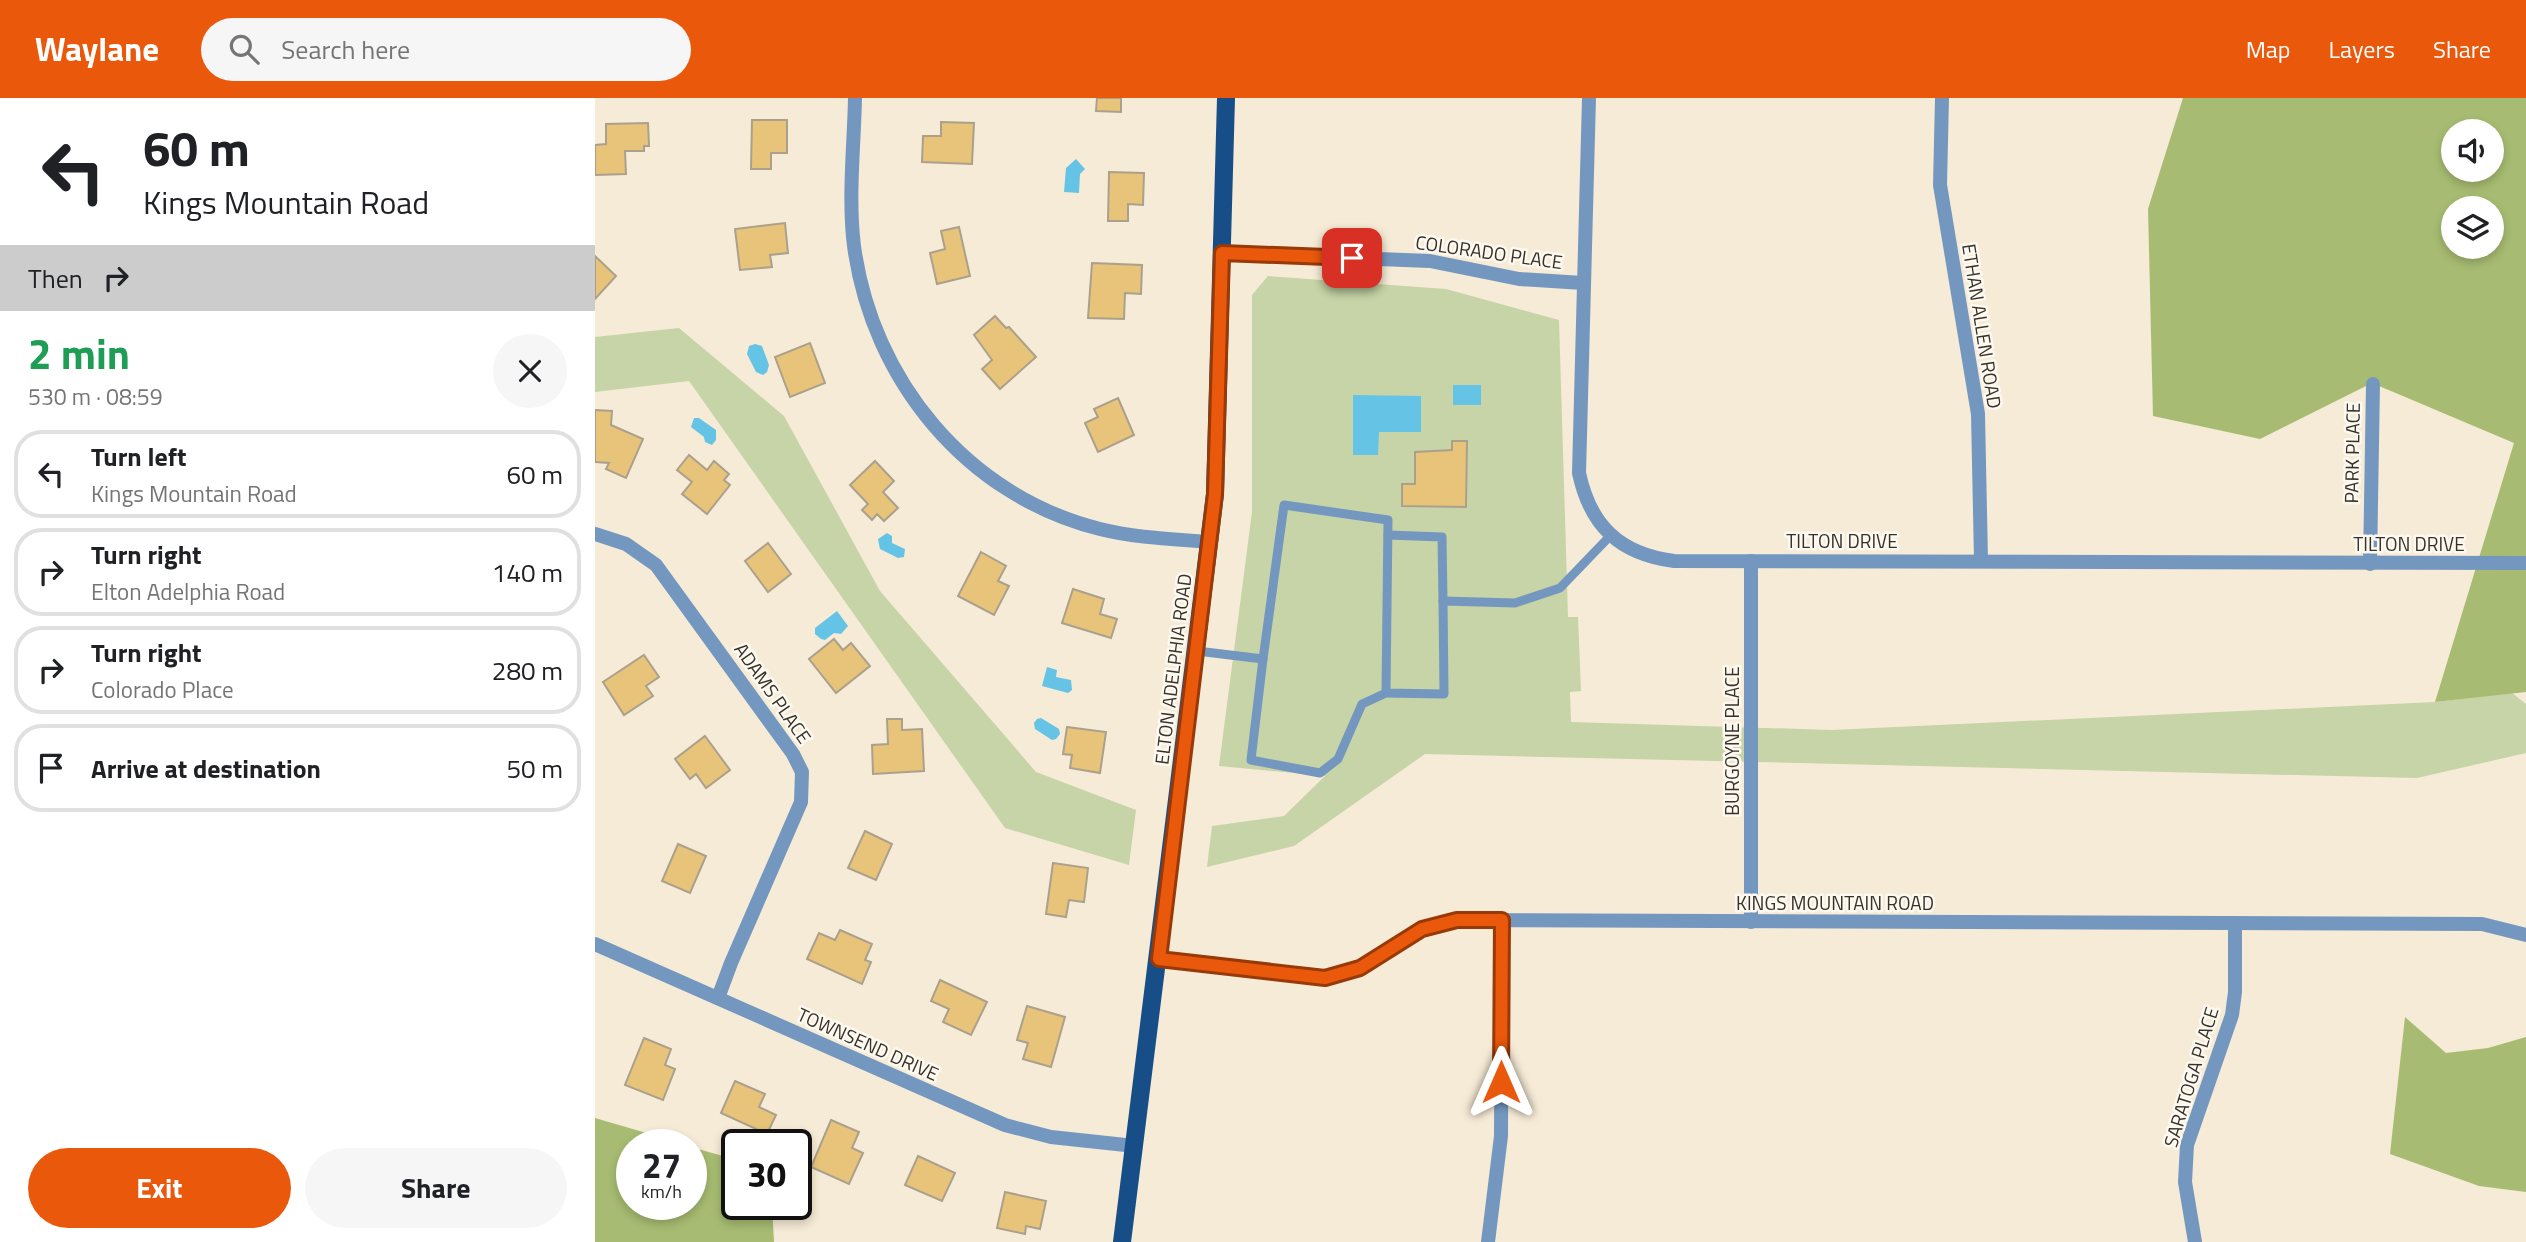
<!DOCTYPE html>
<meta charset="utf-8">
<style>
:root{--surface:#fff;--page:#f6f6f6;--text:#202124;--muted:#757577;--line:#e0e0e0;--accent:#ea580c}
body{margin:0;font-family:"Titillium Web",sans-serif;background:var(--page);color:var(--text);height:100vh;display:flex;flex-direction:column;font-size:26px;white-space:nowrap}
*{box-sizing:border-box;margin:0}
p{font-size:23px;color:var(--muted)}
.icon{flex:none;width:38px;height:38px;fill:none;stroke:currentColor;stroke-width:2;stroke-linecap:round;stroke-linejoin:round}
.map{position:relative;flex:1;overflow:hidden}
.details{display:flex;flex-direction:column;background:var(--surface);width:595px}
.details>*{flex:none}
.hud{background:#fff;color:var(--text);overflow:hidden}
.fabs{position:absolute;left:1846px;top:21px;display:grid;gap:14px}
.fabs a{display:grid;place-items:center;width:63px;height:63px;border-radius:50%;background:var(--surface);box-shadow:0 4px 10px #0003;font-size:35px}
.speed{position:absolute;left:21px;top:1031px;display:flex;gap:14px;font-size:35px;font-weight:700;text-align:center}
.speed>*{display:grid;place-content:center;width:91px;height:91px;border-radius:50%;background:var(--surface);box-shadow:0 4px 10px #0003;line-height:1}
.speed small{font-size:18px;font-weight:400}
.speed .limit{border:4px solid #111;border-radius:10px;background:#fff;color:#111}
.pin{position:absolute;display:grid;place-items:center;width:60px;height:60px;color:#fff;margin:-30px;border-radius:14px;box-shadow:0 4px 10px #0006}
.me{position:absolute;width:77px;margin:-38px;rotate:0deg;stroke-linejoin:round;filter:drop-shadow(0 0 5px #0008)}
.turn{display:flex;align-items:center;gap:24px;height:147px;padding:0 28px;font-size:32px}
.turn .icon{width:91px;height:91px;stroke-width:2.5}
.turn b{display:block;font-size:49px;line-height:60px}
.then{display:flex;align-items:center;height:66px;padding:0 28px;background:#0003;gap:14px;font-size:26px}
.round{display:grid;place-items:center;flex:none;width:74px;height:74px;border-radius:37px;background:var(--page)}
.overview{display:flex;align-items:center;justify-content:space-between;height:119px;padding:0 28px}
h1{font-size:42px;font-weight:700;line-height:52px;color:#1e9e55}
.action{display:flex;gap:14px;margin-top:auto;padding:14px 28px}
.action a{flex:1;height:80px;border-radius:42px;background:var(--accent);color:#fff;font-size:28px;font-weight:700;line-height:80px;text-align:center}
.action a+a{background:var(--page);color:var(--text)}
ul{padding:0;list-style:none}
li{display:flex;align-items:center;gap:21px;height:88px;margin:0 14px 10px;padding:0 14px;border:4px solid var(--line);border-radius:28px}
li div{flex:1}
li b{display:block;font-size:26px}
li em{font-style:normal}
header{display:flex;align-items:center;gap:42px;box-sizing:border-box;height:98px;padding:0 35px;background:var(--accent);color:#fff}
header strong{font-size:33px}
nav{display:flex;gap:38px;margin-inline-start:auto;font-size:24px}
.search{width:490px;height:63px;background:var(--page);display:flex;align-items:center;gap:18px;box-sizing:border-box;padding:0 24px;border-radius:38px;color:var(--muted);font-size:26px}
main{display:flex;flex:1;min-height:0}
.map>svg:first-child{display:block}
.green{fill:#c6d4a7}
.forest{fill:#a7bc72;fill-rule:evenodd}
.water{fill:#65c4e6}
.building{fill:#e8c47a;stroke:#aba08c;stroke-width:2}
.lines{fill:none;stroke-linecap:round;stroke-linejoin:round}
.lane{stroke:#7497c0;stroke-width:9}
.street{stroke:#7497c0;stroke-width:14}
.primary{stroke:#174e87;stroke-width:18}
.route-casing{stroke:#983908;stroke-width:18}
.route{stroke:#ea580c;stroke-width:12}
.labels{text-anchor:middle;stroke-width:5;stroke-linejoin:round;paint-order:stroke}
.street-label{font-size:19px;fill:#36322a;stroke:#fdf9f0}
</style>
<header>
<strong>Waylane</strong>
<div class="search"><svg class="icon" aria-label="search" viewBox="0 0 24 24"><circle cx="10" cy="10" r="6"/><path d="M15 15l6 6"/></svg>Search here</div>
<nav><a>Map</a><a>Layers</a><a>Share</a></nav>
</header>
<main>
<section class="details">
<div class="hud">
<div class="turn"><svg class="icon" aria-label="left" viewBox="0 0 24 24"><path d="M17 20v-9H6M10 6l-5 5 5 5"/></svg><div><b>60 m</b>Kings Mountain Road</div></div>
<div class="then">Then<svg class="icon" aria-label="right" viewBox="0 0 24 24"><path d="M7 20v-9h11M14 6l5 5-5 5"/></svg></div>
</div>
<div class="overview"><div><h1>2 min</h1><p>530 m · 08:59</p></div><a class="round"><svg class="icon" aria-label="close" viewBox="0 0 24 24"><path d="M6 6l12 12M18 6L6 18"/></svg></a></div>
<ul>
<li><svg class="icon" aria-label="left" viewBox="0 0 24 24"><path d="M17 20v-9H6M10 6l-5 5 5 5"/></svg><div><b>Turn left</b><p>Kings Mountain Road</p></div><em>60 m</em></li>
<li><svg class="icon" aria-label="right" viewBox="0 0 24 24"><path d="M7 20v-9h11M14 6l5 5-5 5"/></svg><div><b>Turn right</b><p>Elton Adelphia Road</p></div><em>140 m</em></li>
<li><svg class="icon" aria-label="right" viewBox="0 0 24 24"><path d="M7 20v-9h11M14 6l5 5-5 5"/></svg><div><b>Turn right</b><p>Colorado Place</p></div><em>280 m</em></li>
<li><svg class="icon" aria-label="arrive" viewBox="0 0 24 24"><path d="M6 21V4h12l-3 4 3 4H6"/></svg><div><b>Arrive at destination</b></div><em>50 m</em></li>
</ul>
<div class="action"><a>Exit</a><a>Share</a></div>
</section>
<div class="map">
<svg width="1931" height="1144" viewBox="0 0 1931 1144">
<rect width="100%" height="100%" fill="#f6ebd6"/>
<g class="green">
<path d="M673,178L851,191L964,222L973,519H983L986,593L975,594L976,624L1237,632L1840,604L1917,595L1931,606V655L1822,680L830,656L699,748L612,769L617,728L689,718L730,678L624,668L657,414V197Z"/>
<path d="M84,230L189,318L285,493L441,674L541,712L534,767L410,730L94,283L0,294V239Z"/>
</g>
<g class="forest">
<path d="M1588,0H1931V594L1840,604L1919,345L1777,285L1665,341L1558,318L1553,111ZM1858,33H1897V72H1858ZM1858,110H1897V149H1858Z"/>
<path d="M1810,919L1851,955L1893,950L1931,939V1094L1884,1088L1795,1056Z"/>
<path d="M0,1020L89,1046H37V1106H96V1049L142,1062V1106H177L179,1144H0Z"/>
</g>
<g class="water">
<path d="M481,61L490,71L485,76L484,95L469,94L471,70Z"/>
<path d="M160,246L167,248L174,267L172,274L168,277L161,274L152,256L154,248Z"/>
<rect x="858" y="287" width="28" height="20"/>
<path d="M758,297L826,298V334H784L783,357H758Z"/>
<path d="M99,320H104L121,332V342L117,347L110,344L109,339L96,329Z"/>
<path d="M292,435L297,438V445L310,451L309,459L303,460L285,451L283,441Z"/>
<path d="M242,513L253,528L246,536L239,535L230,542L226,541L220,536V530Z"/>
<path d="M452,569L462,572L461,579L476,582L477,592L473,595L447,588Z"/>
<path d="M446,620L464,631L465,636L461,641L457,642L440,631L439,625L442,621Z"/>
</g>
<g class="building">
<path d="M502,0H526V14L501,13Z"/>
<path d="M157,22H192V55H176V71H156Z"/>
<path d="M346,24L379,25L377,66L327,64L328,38H346Z"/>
<path d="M53,25L54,48H49V53H30L31,76L0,77V47L11,46V26Z"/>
<path d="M514,74L549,75L548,107L533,106V123H513Z"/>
<path d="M190,125L193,155L175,157L177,169L145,172L140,131Z"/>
<path d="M364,129L375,178L342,186L335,155L350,151L346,133Z"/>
<path d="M0,158L21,178L0,201Z"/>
<path d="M497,165L547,167L546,196L530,195L529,221L493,220Z"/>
<path d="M400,218L411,230L414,229L441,259L405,291L387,271L397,262L379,237Z"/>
<path d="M215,245L230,285L195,299L180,259Z"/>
<path d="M523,300L539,337L503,354L490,325L503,319L499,311Z"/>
<path d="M0,312L17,313L16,327L48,341L31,380L11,371L14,365L0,364Z"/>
<path d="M857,343H872L871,409L807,408V386H820V354L857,352Z"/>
<path d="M94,357L112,372L119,363L134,376L129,382L135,387L112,416L87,396L97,384L82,372Z"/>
<path d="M280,363L299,383L288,394L303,410L289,423L282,416L277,422L267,412L273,406L255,387Z"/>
<path d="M173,445L196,476L173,494L150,463Z"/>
<path d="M386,454L411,468L403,483L414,488L399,517L363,498Z"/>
<path d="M478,491L509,501L505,516L522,521L516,540L467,525Z"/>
<path d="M239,541L248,552L256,545L275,568L241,595L214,561Z"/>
<path d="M49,557L64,579L51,588L58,598L29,617L8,584Z"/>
<path d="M292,621H307V632L327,631L329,673L278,676L277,647L293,646Z"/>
<path d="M472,629L511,634L505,675L475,670L477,657L468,656Z"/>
<path d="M110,638L135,672L111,690L101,676L95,681L80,661Z"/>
<path d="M270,733L297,746L281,782L253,770Z"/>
<path d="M83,746L111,758L95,795L67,783Z"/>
<path d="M458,765L493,770L489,804L474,802L471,819L451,816Z"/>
<path d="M245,832L277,846L270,862L276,864L267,886L212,861L224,835L240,842Z"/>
<path d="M345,882L392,904L376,937L348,924L354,911L336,903Z"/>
<path d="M432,908L470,919L456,969L428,961L433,945L422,942Z"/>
<path d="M49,940L76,951L70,967L80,971L68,1002L30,987Z"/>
<path d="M140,983L170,996L164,1009L181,1017L172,1036L126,1015Z"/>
<path d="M236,1022L264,1034L257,1050L268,1055L254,1086L216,1069Z"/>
<path d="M323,1058L360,1075L347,1103L310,1087Z"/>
<path d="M410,1094L451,1103L445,1131L431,1128L430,1136L402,1130Z"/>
</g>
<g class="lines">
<g class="lane">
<path d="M793,437L847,439L848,503"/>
<path d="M602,553L668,561L689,407L793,422L791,595L849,596L848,503L920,505L965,490L1016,437"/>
<path d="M668,561L656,662L725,675L743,661L767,606L791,595"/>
</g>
<g class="street">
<path d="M260,0C259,49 253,100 259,148C277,282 372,398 505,431C541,440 578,441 615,444"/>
<path d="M994,0L984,375C995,427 1024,456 1079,463L1931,465"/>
<path d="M1347,0L1345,87L1383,316L1386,462"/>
<path d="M627,155L835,163L924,181L988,185"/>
<path d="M0,436L31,446L61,467L198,656L207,674L206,704L136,865L123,900"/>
<path d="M1156,463V824"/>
<path d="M1775,466L1778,286"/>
<path d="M0,846L410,1027L456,1039L540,1048"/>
<path d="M563,861L730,880L765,870L827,831L862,822L1887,826L1931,837"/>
<path d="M893,1144L906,1038L907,823"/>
<path d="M1600,1144L1590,1084L1592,1047L1637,917L1640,894V825"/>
</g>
<path class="primary" d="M527,1144L620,396L631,0"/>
</g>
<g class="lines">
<g class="route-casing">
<path id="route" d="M757,160L627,155L620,396L564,861L730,880L765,870L827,831L862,822H907L906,984"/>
</g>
<use href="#route" class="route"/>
</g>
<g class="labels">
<g class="street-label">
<text transform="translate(894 154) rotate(8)" y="7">COLORADO PLACE</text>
<text transform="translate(1387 228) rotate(81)" y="7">ETHAN ALLEN ROAD</text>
<text transform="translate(1757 355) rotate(-89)" y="7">PARK PLACE</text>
<text x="1247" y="450">TILTON DRIVE</text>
<text x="1814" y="453">TILTON DRIVE</text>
<text transform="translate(578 571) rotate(-83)" y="7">ELTON ADELPHIA ROAD</text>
<text transform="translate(178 595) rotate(55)" y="7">ADAMS PLACE</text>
<text transform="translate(1137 643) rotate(-90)" y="7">BURGOYNE PLACE</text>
<text x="1240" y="812">KINGS MOUNTAIN ROAD</text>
<text transform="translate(273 946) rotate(24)" y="7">TOWNSEND DRIVE</text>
<text transform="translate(1596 979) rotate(-73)" y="7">SARATOGA PLACE</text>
</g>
</g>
</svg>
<div class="fabs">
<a><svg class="icon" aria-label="sound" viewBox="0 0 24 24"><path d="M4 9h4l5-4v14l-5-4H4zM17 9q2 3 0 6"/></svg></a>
<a><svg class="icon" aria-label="layers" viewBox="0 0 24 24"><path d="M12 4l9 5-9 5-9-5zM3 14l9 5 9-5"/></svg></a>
</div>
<div class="speed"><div>27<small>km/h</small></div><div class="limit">30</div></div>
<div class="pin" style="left:757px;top:160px;background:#d93025"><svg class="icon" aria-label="arrive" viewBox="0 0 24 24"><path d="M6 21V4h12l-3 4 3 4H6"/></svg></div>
<svg class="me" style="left:906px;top:984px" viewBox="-20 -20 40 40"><path d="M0-17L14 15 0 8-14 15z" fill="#ea580c" stroke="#fff" stroke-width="4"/></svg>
</div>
</main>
